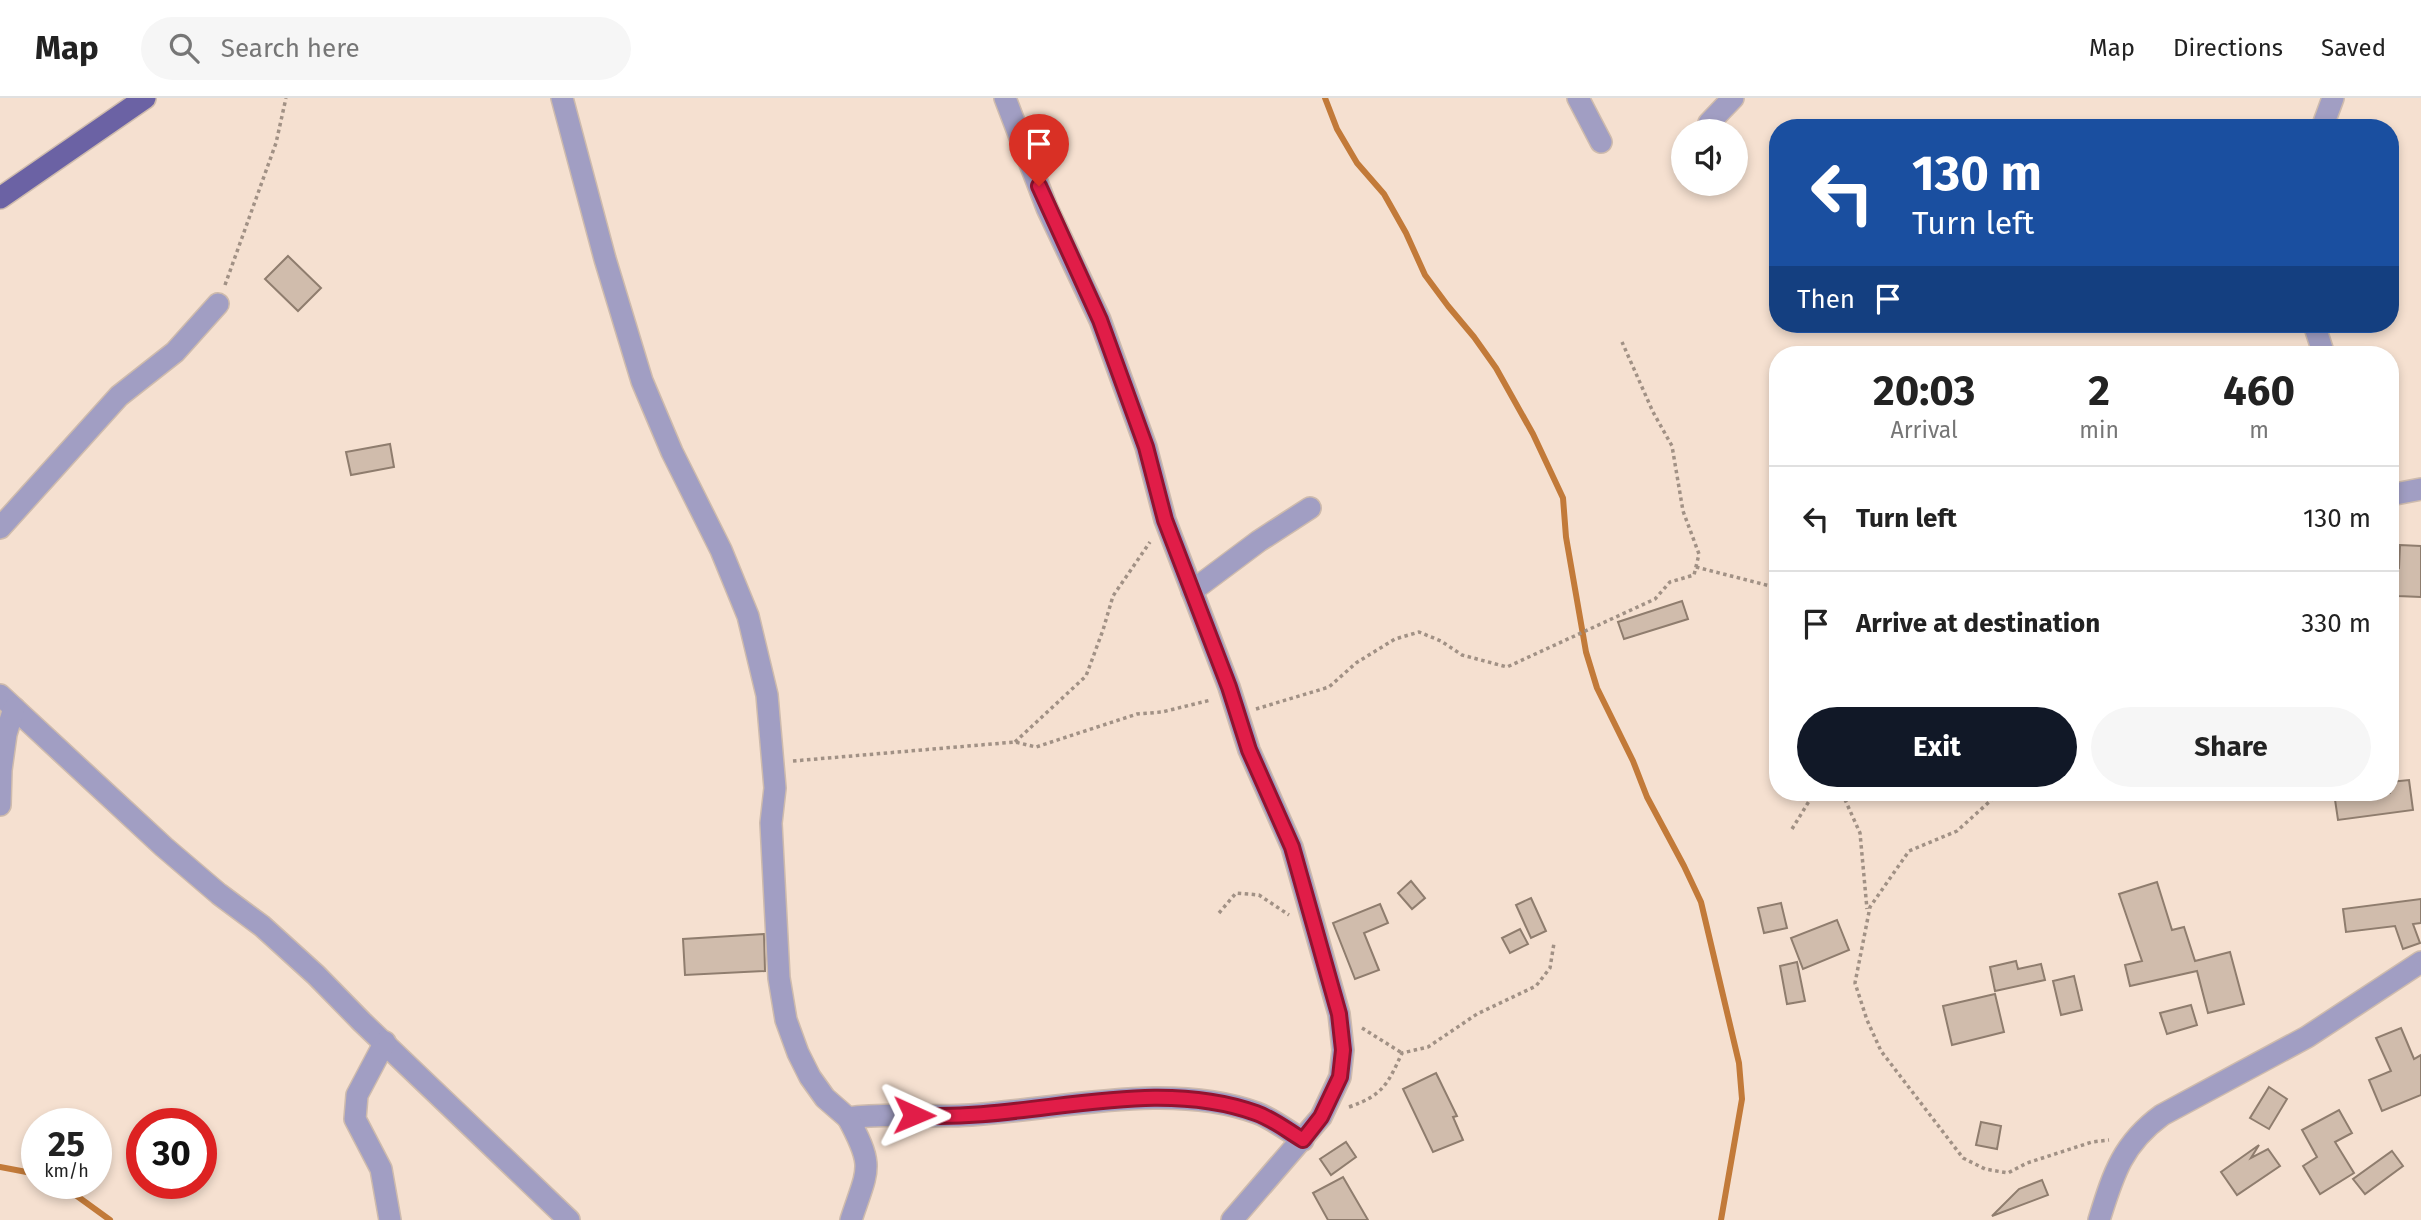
<!DOCTYPE html>
<style>
:root{--surface:#fff;--page:#f6f6f6;--text:#222;--muted:#767676;--line:#e0e0e0;--accent:#111827}
body{margin:0;font-family:"Fira Sans",sans-serif;background:var(--page);color:var(--text);height:100vh;display:flex;flex-direction:column;font-size:26px;white-space:nowrap}
*{box-sizing:border-box;margin:0}
p{font-size:23px;color:var(--muted)}
.icon{flex:none;width:38px;height:38px;fill:none;stroke:currentColor;stroke-width:2;stroke-linecap:round;stroke-linejoin:round}
.map{position:relative;flex:1;overflow:hidden}
.drawer{position:absolute;left:1769px;top:248px;width:630px;height:455px;display:flex;flex-direction:column;background:var(--surface);border-radius:28px;box-shadow:0 4px 10px #0003}
.drawer>*{flex:none}
.hud{position:absolute;left:1769px;top:21px;width:630px;height:214px;border-radius:28px;box-shadow:0 4px 10px #0003;background:#1a4fa0;color:#fff;overflow:hidden}
.fabs{position:absolute;left:1671px;top:21px;display:grid;gap:14px}
.fabs a{display:grid;place-items:center;width:77px;height:77px;border-radius:50%;background:var(--surface);box-shadow:0 4px 10px #0003;font-size:35px}
.speed{position:absolute;left:21px;top:1010px;display:flex;gap:14px;font-size:35px;font-weight:700;text-align:center}
.speed>*{display:grid;place-content:center;width:91px;height:91px;border-radius:50%;background:var(--surface);box-shadow:0 4px 10px #0003;line-height:1}
.speed small{font-size:18px;font-weight:400}
.speed .limit{border:10px solid #d22;background:#fff;color:#111}
.pin{position:absolute;display:grid;place-items:center;width:60px;height:60px;color:#fff;margin:-72px -30px;border-radius:50% 50% 50% 0;rotate:-45deg;box-shadow:0 0 7px #0007}
.pin .icon{rotate:45deg}
.me{position:absolute;width:77px;margin:-38px;rotate:91deg;stroke-linejoin:round;filter:drop-shadow(0 0 5px #0008)}
.turn{display:flex;align-items:center;gap:24px;height:147px;padding:0 28px;font-size:32px}
.turn .icon{width:91px;height:91px;stroke-width:2.5}
.turn b{display:block;font-size:49px;line-height:60px}
.then{display:flex;align-items:center;height:66px;padding:0 28px;background:#0003;gap:14px;font-size:26px}
.eta{display:flex;justify-content:space-evenly;align-items:center;height:119px;text-align:center}
.eta b{font-size:42px;font-weight:700;line-height:49px}
.action{display:flex;gap:14px;margin-top:auto;padding:14px 28px}
.action a{flex:1;height:80px;border-radius:42px;background:var(--accent);color:#fff;font-size:28px;font-weight:700;line-height:80px;text-align:center}
.action a+a{background:var(--page);color:var(--text)}
ul{padding:0;list-style:none}
li{display:flex;align-items:center;gap:21px;height:105px;padding:0 28px;border-top:2px solid var(--line)}
li div{flex:1}
li b{display:block;font-size:26px}
li em{font-style:normal}
header{display:flex;align-items:center;gap:42px;box-sizing:border-box;height:98px;padding:0 35px;background:var(--surface);border-bottom:2px solid var(--line)}
header strong{font-size:33px}
nav{display:flex;gap:38px;margin-inline-start:auto;font-size:24px}
.search{width:490px;height:63px;background:var(--page);display:flex;align-items:center;gap:18px;box-sizing:border-box;padding:0 24px;border-radius:38px;color:var(--muted);font-size:26px}
.map>svg:first-child{display:block}
.lines{fill:none;stroke-linecap:round;stroke-linejoin:round}
.stream{stroke:#c27a39;stroke-width:6}
.building{fill:#d0bcac;stroke:#8f7d6e;stroke-width:2}
.street-casing{stroke:#cebbad;stroke-width:24}
.primary-casing{stroke:#cebbad;stroke-width:24}
.path{stroke:#a19185;stroke-width:3.5;stroke-dasharray:3.5 3.5;stroke-linecap:butt}
.street{stroke:#a19ec3;stroke-width:21}
.primary{stroke:#6b62a4;stroke-width:21}
.route-casing{stroke:#92132f;stroke-width:18}
.route{stroke:#e11d48;stroke-width:12}
</style>
<header>
<strong>Map</strong>
<div class="search"><svg class="icon" aria-label="search" viewBox="0 0 24 24"><circle cx="10" cy="10" r="6"/><path d="M15 15l6 6"/></svg>Search here</div>
<nav><a>Map</a><a>Directions</a><a>Saved</a></nav>
</header>
<div class="map">
<svg width="2421" height="1122" viewBox="0 0 2421 1122">
<rect width="100%" height="100%" fill="#f5e0d0"/>
<g class="lines">
<g class="stream">
<path d="M1325,0L1337,31L1357,65L1384,96L1406,135L1425,177L1448,208L1474,239L1496,270L1533,336L1563,400L1566,439L1586,554L1597,590L1633,663L1647,699L1684,768L1701,804L1739,965L1742,1001L1721,1122"/>
<path d="M0,1069L37,1076"/>
<path d="M59,1085L110,1122"/>
</g>
</g>
<g class="building">
<path d="M288,158L321,190L298,213L265,181Z"/>
<path d="M390,346L394,369L351,377L346,354Z"/>
<path d="M2400,447L2421,448V499L2398,498V487L2390,486V469L2399,470Z"/>
<path d="M1682,503L1688,521L1624,541L1618,524Z"/>
<path d="M2409,682L2413,712L2338,722L2334,695H2390V684Z"/>
<path d="M1411,783L1425,800L1412,811L1398,795Z"/>
<path d="M2157,784L2172,832L2184,829L2195,863L2230,854L2244,906L2208,915L2197,873L2130,888L2125,867L2142,863L2119,796Z"/>
<path d="M1531,800L1546,833L1531,840L1516,807Z"/>
<path d="M2421,801V825L2413,826L2420,845L2403,851L2395,828L2346,834L2343,811Z"/>
<path d="M1781,805L1787,830L1764,835L1758,810Z"/>
<path d="M1380,806L1388,825L1364,835L1379,872L1355,881L1333,825Z"/>
<path d="M1837,822L1849,852L1803,871L1791,840Z"/>
<path d="M1520,831L1528,846L1510,855L1502,840Z"/>
<path d="M764,836L765,873L685,877L683,841Z"/>
<path d="M2016,863L2018,871L2041,866L2045,882L1995,893L1990,869Z"/>
<path d="M1797,864L1805,903L1787,906L1780,868Z"/>
<path d="M2074,878L2082,912L2061,917L2053,883Z"/>
<path d="M1995,896L2004,934L1952,947L1943,908Z"/>
<path d="M2191,907L2197,927L2167,936L2160,915Z"/>
<path d="M2401,930L2414,961L2421,957V997L2382,1013L2369,982L2391,973L2376,940Z"/>
<path d="M1436,975L1457,1018L1453,1019L1463,1042L1433,1054L1403,991Z"/>
<path d="M2269,989L2287,1001L2269,1031L2250,1020Z"/>
<path d="M2339,1012L2352,1035L2335,1044L2354,1075L2320,1096L2303,1068L2317,1059L2302,1032Z"/>
<path d="M1981,1024L2001,1028L1997,1051L1976,1047Z"/>
<path d="M1346,1044L1356,1059L1331,1077L1320,1061Z"/>
<path d="M2259,1047L2251,1060L2268,1051L2280,1068L2237,1097L2221,1074Z"/>
<path d="M2392,1053L2403,1068L2365,1096L2353,1081Z"/>
<path d="M1343,1079L1368,1122H1328L1313,1095Z"/>
<path d="M2042,1082L2048,1097L1992,1118L2019,1091Z"/>
</g>
<g class="lines">
<g class="street-casing">
<g id="street">
<path d="M562,0L605,161L642,283L672,354L721,452L748,518L767,597L775,690L771,725L779,880L786,922L798,955L810,979L825,1000L848,1020C889,1014 930,1020 971,1017C1061,1011 1171,983 1257,1015C1273,1021 1288,1033 1303,1042"/>
<path d="M1005,0L1047,110L1100,222L1146,349L1165,422L1229,589L1249,652L1292,749L1339,916L1343,952L1340,979L1321,1019L1232,1122"/>
<path d="M1578,0L1601,44"/>
<path d="M1709,25L1733,0"/>
<path d="M2322,30L2333,0"/>
<path d="M2314,226L2324,257"/>
<path d="M2390,397L2421,391"/>
<path d="M0,430L119,298L175,254L218,206"/>
<path d="M1192,493L1259,443L1310,410"/>
<path d="M0,597L164,749L219,796L262,828L316,877L362,924L569,1122"/>
<path d="M0,707L1,672L6,636L14,610"/>
<path d="M385,944L357,997L355,1021L381,1071L390,1122"/>
<path d="M848,1020C875,1070 868,1070 851,1122"/>
<path d="M2099,1122C2113,1077 2122,1046 2162,1017L2307,939L2421,864"/>
</g>
</g>
<g class="primary-casing">
<path id="primary" d="M0,100L145,0"/>
</g>
<g class="path">
<path d="M225,187L276,45L286,0"/>
<path d="M1696,469L1778,490"/>
<path d="M1256,611L1329,589L1356,565L1395,541L1419,534L1441,543L1462,557L1507,569L1655,501L1670,484L1694,477L1699,456L1683,413L1672,348L1653,314L1622,244"/>
<path d="M1015,644L1086,578L1103,532L1113,498L1150,444"/>
<path d="M793,663L1015,644L1036,649L1137,616L1162,614L1211,602"/>
<path d="M1842,695L1860,735L1867,811"/>
<path d="M1999,695L1957,733L1909,753L1870,809L1855,885L1867,922L1881,953L1963,1060L1985,1071L2008,1075L2027,1065L2092,1044L2109,1042"/>
<path d="M1792,731L1814,695"/>
<path d="M1219,815L1236,795L1259,797L1289,817"/>
<path d="M1362,930L1402,955"/>
<path d="M1349,1009C1384,997 1388,985 1402,955L1428,949L1477,916L1536,888L1550,870L1554,845"/>
</g>
<use href="#street" class="street"/>
<use href="#primary" class="primary"/>
</g>
<g class="lines">
<g class="route-casing">
<path id="route" d="M914,1017C1027,1025 1147,976 1256,1015C1273,1021 1288,1033 1303,1042L1321,1019L1340,979L1343,952L1339,916L1292,749L1249,652L1229,589L1165,422L1146,349L1100,222L1039,88"/>
</g>
<use href="#route" class="route"/>
</g>
</svg>
<div class="fabs">
<a><svg class="icon" aria-label="sound" viewBox="0 0 24 24"><path d="M4 9h4l5-4v14l-5-4H4zM17 9q2 3 0 6"/></svg></a>
</div>
<div class="speed"><div>25<small>km/h</small></div><div class="limit">30</div></div>
<div class="pin" style="left:1039px;top:88px;background:#d93025"><svg class="icon" aria-label="arrive" viewBox="0 0 24 24"><path d="M6 21V4h12l-3 4 3 4H6"/></svg></div>
<svg class="me" style="left:914px;top:1017px" viewBox="-20 -20 40 40"><path d="M0-17L14 15 0 8-14 15z" fill="#e11d48" stroke="#fff" stroke-width="4"/></svg>
<div class="hud">
<div class="turn"><svg class="icon" aria-label="left" viewBox="0 0 24 24"><path d="M17 20v-9H6M10 6l-5 5 5 5"/></svg><div><b>130 m</b>Turn left</div></div>
<div class="then">Then<svg class="icon" aria-label="arrive" viewBox="0 0 24 24"><path d="M6 21V4h12l-3 4 3 4H6"/></svg></div>
</div>
<section class="drawer">
<div class="eta">
<div><b>20:03</b><p>Arrival</p></div>
<div><b>2</b><p>min</p></div>
<div><b>460</b><p>m</p></div>
</div>
<ul>
<li><svg class="icon" aria-label="left" viewBox="0 0 24 24"><path d="M17 20v-9H6M10 6l-5 5 5 5"/></svg><div><b>Turn left</b></div><em>130 m</em></li>
<li><svg class="icon" aria-label="arrive" viewBox="0 0 24 24"><path d="M6 21V4h12l-3 4 3 4H6"/></svg><div><b>Arrive at destination</b></div><em>330 m</em></li>
</ul>
<div class="action"><a>Exit</a><a>Share</a></div>
</section>
</div>
